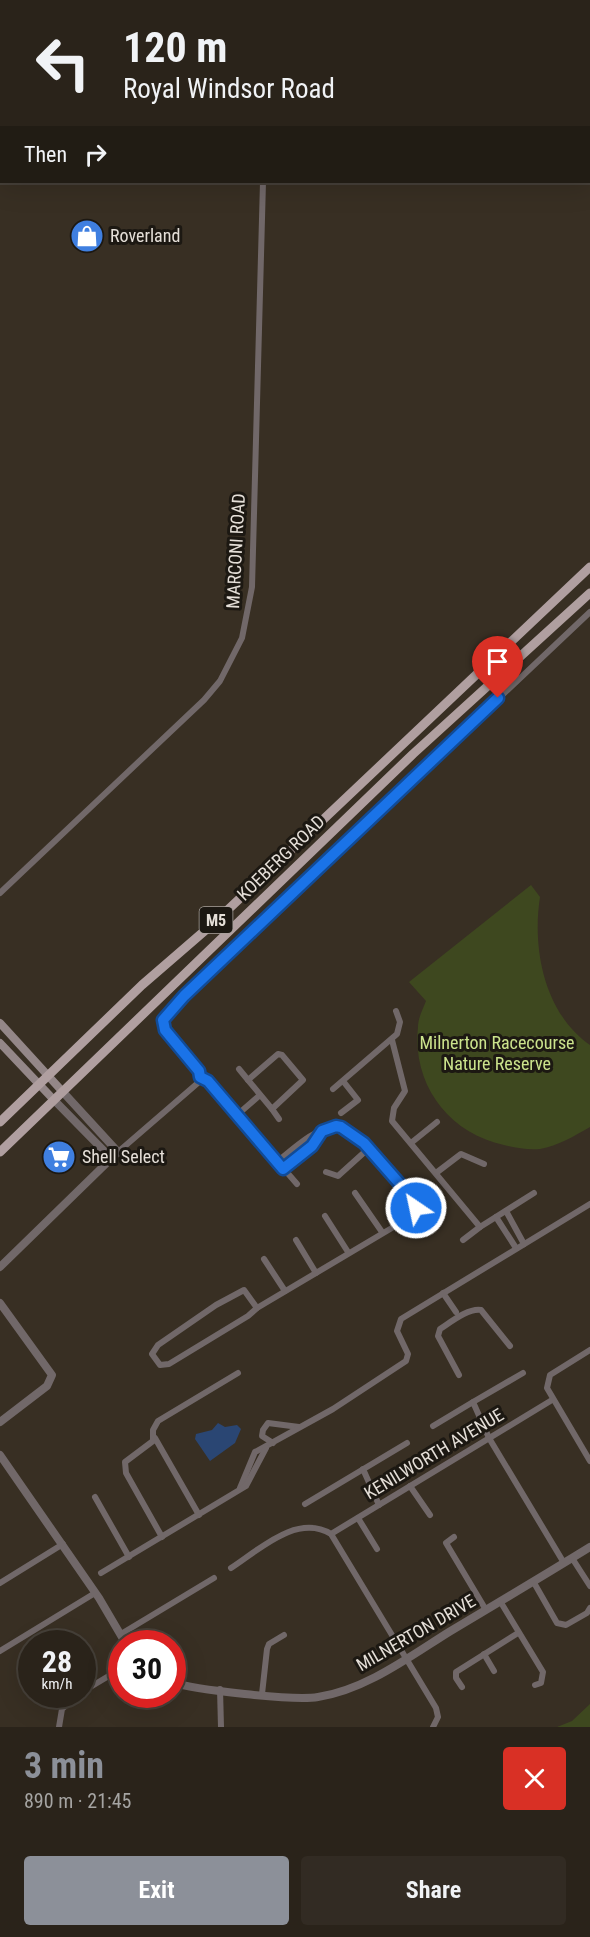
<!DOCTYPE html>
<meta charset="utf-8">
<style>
:root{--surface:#2a231a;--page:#322b23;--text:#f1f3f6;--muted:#a5a4a2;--line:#464039;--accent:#8c9099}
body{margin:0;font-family:"Roboto Condensed",sans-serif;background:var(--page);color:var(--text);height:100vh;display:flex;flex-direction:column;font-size:22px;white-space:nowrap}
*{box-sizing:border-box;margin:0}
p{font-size:20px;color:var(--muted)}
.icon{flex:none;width:33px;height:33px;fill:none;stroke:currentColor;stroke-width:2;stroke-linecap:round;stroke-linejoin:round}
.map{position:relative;height:1727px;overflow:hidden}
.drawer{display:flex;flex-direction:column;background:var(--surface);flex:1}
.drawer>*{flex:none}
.banner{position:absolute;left:0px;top:0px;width:591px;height:183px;box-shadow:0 6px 24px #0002,0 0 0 2px var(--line);background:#2a231a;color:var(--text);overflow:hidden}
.speed{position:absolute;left:18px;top:1630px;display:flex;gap:12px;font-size:30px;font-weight:700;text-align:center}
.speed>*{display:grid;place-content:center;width:78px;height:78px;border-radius:50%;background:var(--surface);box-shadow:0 6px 24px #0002,0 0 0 2px var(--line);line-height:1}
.speed small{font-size:15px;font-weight:400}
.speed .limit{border:9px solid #d22;background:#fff;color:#111}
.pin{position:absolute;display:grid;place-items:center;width:51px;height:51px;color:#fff;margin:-62px -26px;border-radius:50% 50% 50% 0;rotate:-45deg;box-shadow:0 0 6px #0007}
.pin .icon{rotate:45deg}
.me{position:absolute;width:66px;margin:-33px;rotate:326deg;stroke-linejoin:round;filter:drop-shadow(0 0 4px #0008)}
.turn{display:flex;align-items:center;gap:21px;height:126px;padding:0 24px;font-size:27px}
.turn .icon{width:78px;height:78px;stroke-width:2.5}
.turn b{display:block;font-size:42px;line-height:51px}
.then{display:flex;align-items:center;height:57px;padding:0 24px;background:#0003;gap:12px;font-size:22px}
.round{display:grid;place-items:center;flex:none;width:63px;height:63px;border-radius:6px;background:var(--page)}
.headline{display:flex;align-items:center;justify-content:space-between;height:102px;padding:0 24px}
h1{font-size:36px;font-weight:700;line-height:45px;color:var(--accent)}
.primary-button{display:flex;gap:12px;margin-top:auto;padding:12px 24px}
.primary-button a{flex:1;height:69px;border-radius:6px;background:var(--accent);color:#fff;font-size:24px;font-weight:700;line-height:69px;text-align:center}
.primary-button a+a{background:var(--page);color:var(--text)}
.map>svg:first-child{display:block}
.green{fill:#3e481f}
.water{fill:#2a4673}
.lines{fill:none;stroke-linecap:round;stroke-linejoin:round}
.minor{stroke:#716869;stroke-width:6}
.tertiary{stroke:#716869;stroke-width:8}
.secondary{stroke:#948788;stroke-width:8}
.primary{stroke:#b09fa0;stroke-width:9}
.route-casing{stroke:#114b97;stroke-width:15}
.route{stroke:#1a73e8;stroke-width:10}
.labels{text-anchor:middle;stroke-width:6;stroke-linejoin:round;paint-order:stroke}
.shield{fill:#1c1812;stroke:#a9a39d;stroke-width:1.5}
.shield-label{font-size:16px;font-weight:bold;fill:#e5dfd8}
.poi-label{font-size:18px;fill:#e5dfd8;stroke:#1c1812;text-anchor:start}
.street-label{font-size:18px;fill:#e5dfd8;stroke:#1c1812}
.park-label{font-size:18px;fill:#cbe38c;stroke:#1c1812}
</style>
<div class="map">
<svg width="590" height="1727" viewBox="0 0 590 1727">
<rect width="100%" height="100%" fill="#382f23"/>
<g class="green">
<path d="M531,885L540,897C532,948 544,1013 590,1045V1127C574,1136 558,1146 540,1149C528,1150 515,1148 504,1145C448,1133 412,1084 418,1027C418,1018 423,1009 426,1001L409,982Z"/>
<path d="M590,1704V1727H557L572,1721Z"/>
</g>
<path class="water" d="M218,1423L225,1427L237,1425L241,1429L235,1443L210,1461L195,1439L196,1434L212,1430Z"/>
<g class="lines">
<g class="minor">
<path d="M269,2V0"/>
<path d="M0,893L204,700L220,681L242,638L252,587L263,182"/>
<path d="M392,1040L405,1091L394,1108L392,1121L480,1227L534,1193"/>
<path d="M278,1054L282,1055L303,1080L272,1109L248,1080Z"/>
<path d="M239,1069L248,1080"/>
<path d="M200,1077L208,1081L297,1184"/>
<path d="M333,1089L397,1034L400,1022L396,1011"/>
<path d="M272,1109L279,1119"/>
<path d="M341,1113L358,1100L343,1081"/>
<path d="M237,1115L260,1095"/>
<path d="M411,1143L437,1122"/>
<path d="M118,1152L199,1082V1071L163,1026L168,1011L590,612"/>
<path d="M283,1169L316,1141L322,1131"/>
<path d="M326,1172L338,1176L369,1148"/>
<path d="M436,1173L461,1154L484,1164"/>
<path d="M355,1193L382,1232"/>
<path d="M506,1211L524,1244"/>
<path d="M325,1216L348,1252"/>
<path d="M496,1217L516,1248"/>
<path d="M296,1240L316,1273"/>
<path d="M463,1240L480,1227"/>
<path d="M264,1259L285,1291"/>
<path d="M244,1290L257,1308L248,1316L169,1364L160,1365L152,1354L158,1345L216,1305Z"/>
<path d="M443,1293L456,1312"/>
<path d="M257,1308L412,1216L416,1208L413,1199C399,1183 358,1125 337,1126C316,1127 293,1149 277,1162"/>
<path d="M590,1350L550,1375L547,1388L590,1461"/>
<path d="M459,1375L438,1336L440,1329C451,1322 468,1308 481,1310L510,1346"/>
<path d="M473,1402L523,1373"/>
<path d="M433,1426L473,1402L489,1438L564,1563"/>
<path d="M155,1438L199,1515"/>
<path d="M273,1443L262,1436L263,1430L268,1423L299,1427"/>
<path d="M363,1469L379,1505"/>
<path d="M410,1486L430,1515"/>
<path d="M240,1488L255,1452L333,1409L406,1361L408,1354L397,1331L401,1319L590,1204"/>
<path d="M95,1497L129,1557"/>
<path d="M305,1504L407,1443"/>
<path d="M358,1518L377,1549"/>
<path d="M331,1534L552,1400"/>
<path d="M162,1537L126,1473L125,1462L153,1441V1430L158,1421L238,1373"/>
<path d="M454,1537L446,1543L486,1610"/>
<path d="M572,1558L590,1586"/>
<path d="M231,1568C259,1550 297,1513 331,1534L436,1708L438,1717L433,1727"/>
<path d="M101,1573L246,1486L266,1448"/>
<path d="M533,1581L557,1623L566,1625L587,1613L590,1608"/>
<path d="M0,1583L63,1544"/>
<path d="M500,1601L543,1672L541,1683L535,1685"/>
<path d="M121,1634L214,1578"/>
<path d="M0,1651L95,1593"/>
<path d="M484,1654L494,1671"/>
<path d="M462,1687L456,1678V1672L518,1633"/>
<path d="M220,1689L221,1727"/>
<path d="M82,1692L122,1668"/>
<path d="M262,1694L267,1649L269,1644L284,1635"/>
<path d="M59,1727L62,1709L77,1695"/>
</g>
<g class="tertiary">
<path d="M53,1099L111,1158"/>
<path d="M0,1267L118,1152L62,1091"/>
<path d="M0,1303L52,1375L47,1386L0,1422"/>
<path d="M0,1455L99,1598L126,1644"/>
<path d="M172,1682C194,1690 295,1701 318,1697C365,1690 409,1657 449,1632C496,1604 543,1576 590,1547"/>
</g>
<g class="secondary">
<path d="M31,2L33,0"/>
<path d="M47,2L49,0"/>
<path d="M0,33L2,32"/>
<path d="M0,51L2,50"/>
<path d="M0,1023L62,1091"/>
<path d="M0,1043L53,1099"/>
</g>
<g class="primary">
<path d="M0,1122L142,985L216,921L590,567"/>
<path d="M0,1152L413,754L590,593"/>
</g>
</g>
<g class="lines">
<g class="route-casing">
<path id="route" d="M416,1208L413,1199L364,1143L341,1127L336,1126L322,1131L312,1146L283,1169L208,1081L200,1077L199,1071L165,1030L163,1020L184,996L498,698"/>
</g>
<use href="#route" class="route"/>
</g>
<defs>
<g id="shop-disc" transform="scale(1.725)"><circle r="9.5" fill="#3f7fe0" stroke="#1c1812"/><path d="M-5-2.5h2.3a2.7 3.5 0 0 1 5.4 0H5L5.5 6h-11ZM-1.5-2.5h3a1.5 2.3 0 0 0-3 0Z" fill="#fff"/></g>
<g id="supermarket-disc" transform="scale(1.725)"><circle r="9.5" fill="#3f7fe0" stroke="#1c1812"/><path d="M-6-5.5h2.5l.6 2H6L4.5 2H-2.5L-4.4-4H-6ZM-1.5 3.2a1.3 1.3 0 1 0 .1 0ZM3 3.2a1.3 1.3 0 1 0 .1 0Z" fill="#fff"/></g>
</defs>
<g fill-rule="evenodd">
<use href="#shop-disc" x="87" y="236"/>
<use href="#supermarket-disc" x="59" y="1157"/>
</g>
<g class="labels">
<rect class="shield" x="199.5" y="907" width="33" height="26" rx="4.5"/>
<g class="shield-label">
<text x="216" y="926">M5</text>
</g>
<g class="poi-label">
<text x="110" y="242">Roverland</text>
<text x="82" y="1163">Shell Select</text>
</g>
<g class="street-label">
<text transform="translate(236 551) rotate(-87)" y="6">MARCONI ROAD</text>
<text transform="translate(281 858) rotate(-44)" y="6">KOEBERG ROAD</text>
<text transform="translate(434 1454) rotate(-31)" y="6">KENILWORTH AVENUE</text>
<text transform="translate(416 1633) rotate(-30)" y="6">MILNERTON DRIVE</text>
</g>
<g class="park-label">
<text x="497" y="1049">Milnerton Racecourse<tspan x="497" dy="21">Nature Reserve</tspan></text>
</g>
</g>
</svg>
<div class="speed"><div>28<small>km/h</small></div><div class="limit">30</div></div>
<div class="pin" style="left:498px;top:698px;background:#d93025"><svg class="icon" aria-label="arrive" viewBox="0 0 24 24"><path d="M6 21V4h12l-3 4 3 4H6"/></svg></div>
<svg class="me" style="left:416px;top:1208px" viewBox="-20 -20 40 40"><circle r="17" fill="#1a73e8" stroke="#fff" stroke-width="3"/><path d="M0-11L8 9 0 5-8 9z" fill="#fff"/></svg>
<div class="banner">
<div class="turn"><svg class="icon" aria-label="left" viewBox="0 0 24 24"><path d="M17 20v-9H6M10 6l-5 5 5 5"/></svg><div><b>120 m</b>Royal Windsor Road</div></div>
<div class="then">Then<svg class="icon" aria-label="right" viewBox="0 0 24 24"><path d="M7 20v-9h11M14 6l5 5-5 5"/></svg></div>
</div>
</div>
<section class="drawer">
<div class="headline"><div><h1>3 min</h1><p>890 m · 21:45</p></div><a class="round" style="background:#d93025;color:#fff"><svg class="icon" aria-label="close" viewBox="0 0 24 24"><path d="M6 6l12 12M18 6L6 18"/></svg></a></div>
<div class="primary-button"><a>Exit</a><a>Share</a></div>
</section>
